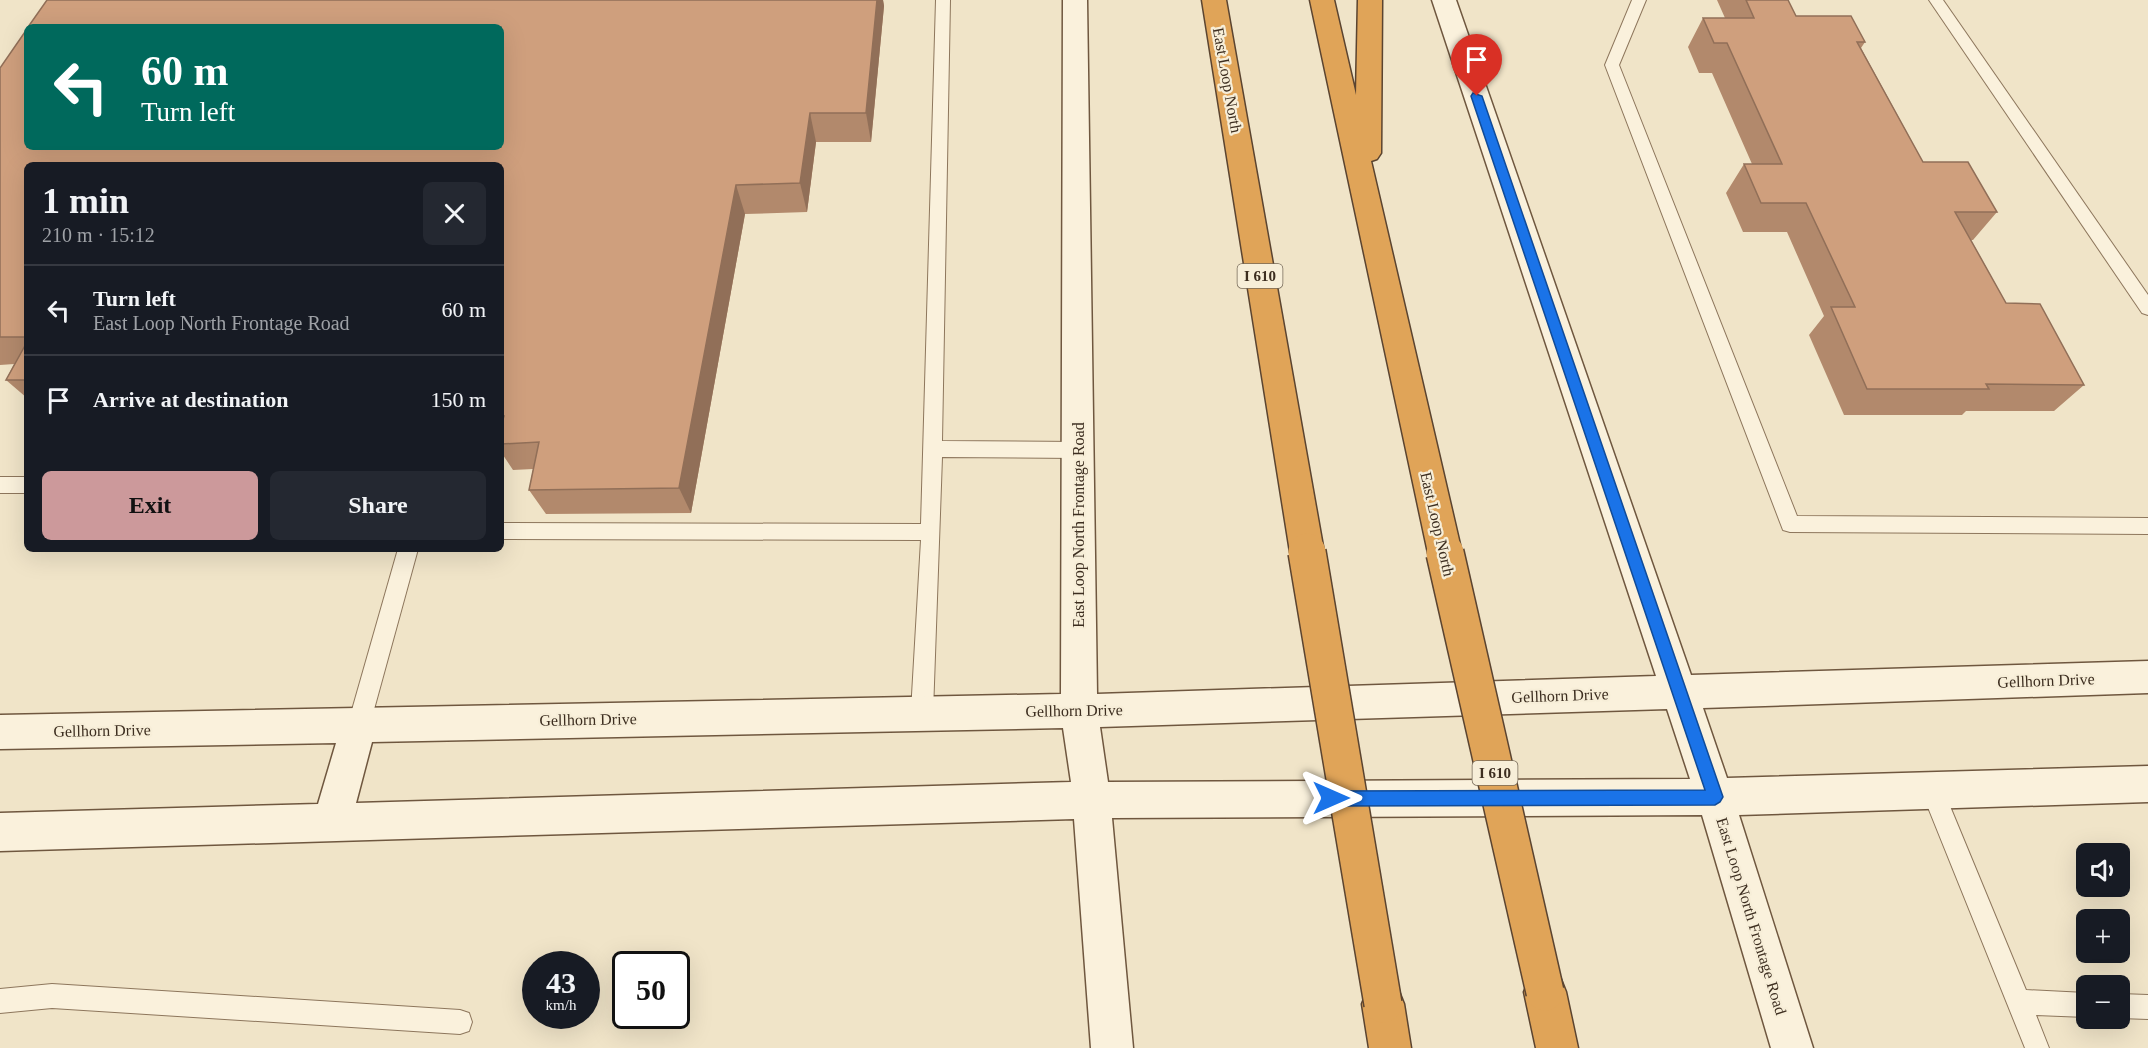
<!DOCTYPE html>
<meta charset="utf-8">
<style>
:root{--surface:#171b24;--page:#242831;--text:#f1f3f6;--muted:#9ea1a6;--line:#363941;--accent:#cc999b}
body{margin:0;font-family:"Times New Roman",serif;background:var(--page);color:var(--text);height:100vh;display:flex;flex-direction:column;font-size:22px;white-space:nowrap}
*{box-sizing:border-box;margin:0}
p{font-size:20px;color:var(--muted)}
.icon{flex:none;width:33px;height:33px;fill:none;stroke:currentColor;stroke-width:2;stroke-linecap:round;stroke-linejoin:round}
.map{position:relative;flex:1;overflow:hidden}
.details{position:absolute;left:24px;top:162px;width:480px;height:390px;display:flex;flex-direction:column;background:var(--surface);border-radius:9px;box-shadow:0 6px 24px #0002}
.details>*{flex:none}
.guide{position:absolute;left:24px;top:24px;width:480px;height:126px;border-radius:9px;box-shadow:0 6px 24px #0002;background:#00695c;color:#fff;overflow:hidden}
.fabs{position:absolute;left:2076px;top:843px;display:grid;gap:12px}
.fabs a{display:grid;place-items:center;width:54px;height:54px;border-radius:9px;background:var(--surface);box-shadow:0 6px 24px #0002;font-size:30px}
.speed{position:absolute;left:522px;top:951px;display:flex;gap:12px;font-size:30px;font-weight:700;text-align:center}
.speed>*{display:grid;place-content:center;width:78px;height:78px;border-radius:50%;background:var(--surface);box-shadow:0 6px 24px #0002;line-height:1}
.speed small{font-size:15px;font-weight:400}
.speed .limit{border:3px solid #111;border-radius:9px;background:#fff;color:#111}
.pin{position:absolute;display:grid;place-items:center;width:51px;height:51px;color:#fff;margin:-62px -26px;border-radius:50% 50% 50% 0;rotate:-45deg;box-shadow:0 0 6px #0007}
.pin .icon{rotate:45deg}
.me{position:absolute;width:66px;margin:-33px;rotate:90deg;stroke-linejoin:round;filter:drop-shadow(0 0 4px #0008)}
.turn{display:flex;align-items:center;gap:21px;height:126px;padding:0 18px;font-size:27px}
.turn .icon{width:78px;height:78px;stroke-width:2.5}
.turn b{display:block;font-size:42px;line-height:51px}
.round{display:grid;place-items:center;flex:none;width:63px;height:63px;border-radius:9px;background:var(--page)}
.headline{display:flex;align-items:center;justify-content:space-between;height:102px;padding:0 18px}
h1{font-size:36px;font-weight:700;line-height:45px}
.button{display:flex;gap:12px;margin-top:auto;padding:12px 18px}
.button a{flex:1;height:69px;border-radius:9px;background:var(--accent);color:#111;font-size:24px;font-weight:700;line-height:69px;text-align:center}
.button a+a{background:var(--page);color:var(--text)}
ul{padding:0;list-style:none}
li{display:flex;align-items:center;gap:18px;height:90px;padding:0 18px;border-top:2px solid var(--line)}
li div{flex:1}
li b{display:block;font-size:22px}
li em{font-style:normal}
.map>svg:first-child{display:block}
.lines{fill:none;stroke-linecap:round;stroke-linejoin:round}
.lane-casing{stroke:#8d765c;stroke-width:2}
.secondary-casing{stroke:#6f573f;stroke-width:3}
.highway-casing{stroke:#5b4430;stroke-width:3}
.lane{fill:#faf1dc;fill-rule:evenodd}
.secondary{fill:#faf1dc;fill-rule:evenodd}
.highway{fill:#e0a458;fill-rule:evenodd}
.highway-bridge-casing{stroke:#5b4430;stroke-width:40;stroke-linecap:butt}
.highway-bridge{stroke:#e0a458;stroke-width:37}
.wall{fill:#b2896c}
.shaded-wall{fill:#916f58}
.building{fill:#cf9f7d;stroke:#916f58;stroke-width:1.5}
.route{fill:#1a73e8;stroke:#114b97;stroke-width:1.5}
.labels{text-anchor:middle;stroke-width:4.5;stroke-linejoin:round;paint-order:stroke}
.shield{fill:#f7eed8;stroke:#756857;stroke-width:1.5}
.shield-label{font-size:15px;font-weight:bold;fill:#3d2e20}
.street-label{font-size:16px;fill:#3d2e20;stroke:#f7eed8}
</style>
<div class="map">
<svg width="2148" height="1048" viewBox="0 0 2148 1048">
<rect width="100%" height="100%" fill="#f0e4c8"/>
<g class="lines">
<g class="lane-casing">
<g id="lane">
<path d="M936,0H950L942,441L1078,442L1085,445L1087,450L1085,455L1078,458L942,457L933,712L930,719L922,722L914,719L911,712L921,540L501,539V523L921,524Z"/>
<path d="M1632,0H1646L1619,65L1797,516L2148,518V534L1790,532L1783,530L1605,65Z"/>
<path d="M1929,0H1943L2148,295V315L2142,313Z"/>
<rect x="0" y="477" width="27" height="16"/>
<path d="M398,549H418L370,724L367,731L359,734L351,731L348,724Z"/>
<path d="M1932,779L1940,782L2026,990L2086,993V1017L2036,1015L2049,1048H2025L1921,790L1924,782Z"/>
<path d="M52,984L460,1010L469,1013L472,1022L469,1031L460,1034L52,1008L0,1013V989Z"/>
<path d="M2120,994L2148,995V1019L2120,1018Z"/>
</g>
</g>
<g class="secondary-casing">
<path id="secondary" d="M1063,0H1087L1097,694L1656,676L1432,0H1456L1691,675L2148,661V693L1703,708L1727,778L2148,766V802L1739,815L1813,1048H1771L1702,815L1112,818L1133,1048H1091L1074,819L0,851V813L318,804L336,743L0,749V715L1061,694ZM1667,709L1690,779L1108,782L1100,727ZM1063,728L1071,782L356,803L372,742Z"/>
</g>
<g class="highway-casing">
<g id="highway">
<path d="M1202,0H1226L1324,552L1319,562L1307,566L1295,562L1290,552Z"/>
<path d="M1310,0H1334L1356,95L1358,0H1382L1381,153L1377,159L1371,161L1462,553L1457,563L1445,567L1433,563L1428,553Z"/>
<path d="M1545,971L1560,977L1566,992L1578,1048H1536L1524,992L1530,977Z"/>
<path d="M1383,983L1398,989L1404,1004L1411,1048H1369L1362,1004L1368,989Z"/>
</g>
</g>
<use href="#lane" class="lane"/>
<use href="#secondary" class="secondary"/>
<use href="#highway" class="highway"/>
<g class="highway-bridge-casing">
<g id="highway-bridge">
<path d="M1307,552L1383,1004"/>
<path d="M1445,553L1545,992"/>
</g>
</g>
<use href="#highway-bridge" class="highway-bridge"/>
</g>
<g class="wall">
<path d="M47,0H883L884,6L871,142H816L807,212L745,214L691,513L546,514L529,490L533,469L513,470L501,452V165H27V398L6,380L14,364L0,365V68Z"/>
<path d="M1717,0H1788L1796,16L1865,42L1861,48L1923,162L1997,212L1973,240H1971L2006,303L2084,385L2054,411H1966L1962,415H1844L1809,335L1824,316L1787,232H1743L1726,193L1744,164H1752L1712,73H1699L1688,47L1703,18H1725Z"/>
</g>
<g class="shaded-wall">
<path d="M877,0H883L884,6L871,142L866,113Z"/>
<path d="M810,113L816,142L807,212L800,183Z"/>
<path d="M736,185L745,214L691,513L679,488Z"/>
</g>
<g class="building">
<path d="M47,0H877L866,113H810L800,183L736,185L679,488L529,490L539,442L501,444V426L504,416H501V165H27V337H0V68L27,29V147H501V27H28Z"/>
<path d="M1746,0H1788L1796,16H1851L1865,42H1857L1923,162H1968L1997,212H1955L2006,303L2040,304L2084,385L1986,384L1989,389H1867L1831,307H1855L1806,203H1761L1744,164H1782L1727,43H1714L1703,18H1754Z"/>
<path d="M27,342V380H6Z"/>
</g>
<path class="route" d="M1473,93L1482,96L1723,797L1720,802L1715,805L1331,806L1326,804L1323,798L1326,793L1331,791L1705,790L1471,96Z"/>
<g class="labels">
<g class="shield">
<rect x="1237.5" y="264" width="45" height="24" rx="4.5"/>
<rect x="1472.5" y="761" width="45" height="24" rx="4.5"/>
</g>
<g class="shield-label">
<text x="1260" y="281">I 610</text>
<text x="1495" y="778">I 610</text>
</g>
<g class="street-label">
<text transform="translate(1228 80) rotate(80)" y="6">East Loop North</text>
<text transform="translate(1438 524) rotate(77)" y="6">East Loop North</text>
<text transform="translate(1078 525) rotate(-90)" y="6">East Loop North Frontage Road</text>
<text transform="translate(2046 680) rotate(-2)" y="6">Gellhorn Drive</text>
<text transform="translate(1560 695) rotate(-2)" y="6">Gellhorn Drive</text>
<text transform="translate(1074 710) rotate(-1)" y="6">Gellhorn Drive</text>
<text transform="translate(588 719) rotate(-1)" y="6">Gellhorn Drive</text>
<text transform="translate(102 730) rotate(-1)" y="6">Gellhorn Drive</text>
<text transform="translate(1752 916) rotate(73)" y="6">East Loop North Frontage Road</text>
</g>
</g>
</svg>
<div class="fabs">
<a><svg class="icon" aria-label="sound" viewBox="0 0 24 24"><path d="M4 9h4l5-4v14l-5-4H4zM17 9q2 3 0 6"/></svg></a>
<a>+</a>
<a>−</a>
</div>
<div class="speed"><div>43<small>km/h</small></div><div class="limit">50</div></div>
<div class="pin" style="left:1477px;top:96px;background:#d93025"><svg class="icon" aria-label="arrive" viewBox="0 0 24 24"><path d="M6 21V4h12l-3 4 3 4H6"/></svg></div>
<svg class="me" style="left:1331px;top:798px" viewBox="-20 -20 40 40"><path d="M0-17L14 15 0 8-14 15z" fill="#1a73e8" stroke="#fff" stroke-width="4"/></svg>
<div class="guide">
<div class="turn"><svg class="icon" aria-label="left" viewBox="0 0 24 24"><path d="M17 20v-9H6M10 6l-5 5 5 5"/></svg><div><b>60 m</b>Turn left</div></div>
</div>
<section class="details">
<div class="headline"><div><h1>1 min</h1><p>210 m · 15:12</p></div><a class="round"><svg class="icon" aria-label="close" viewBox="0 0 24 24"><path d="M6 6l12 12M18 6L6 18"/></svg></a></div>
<ul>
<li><svg class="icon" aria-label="left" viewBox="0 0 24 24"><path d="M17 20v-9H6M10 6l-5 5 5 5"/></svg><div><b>Turn left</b><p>East Loop North Frontage Road</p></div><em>60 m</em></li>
<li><svg class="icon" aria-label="arrive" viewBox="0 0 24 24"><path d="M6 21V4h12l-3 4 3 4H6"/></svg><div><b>Arrive at destination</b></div><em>150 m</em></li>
</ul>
<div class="button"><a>Exit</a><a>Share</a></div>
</section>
</div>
